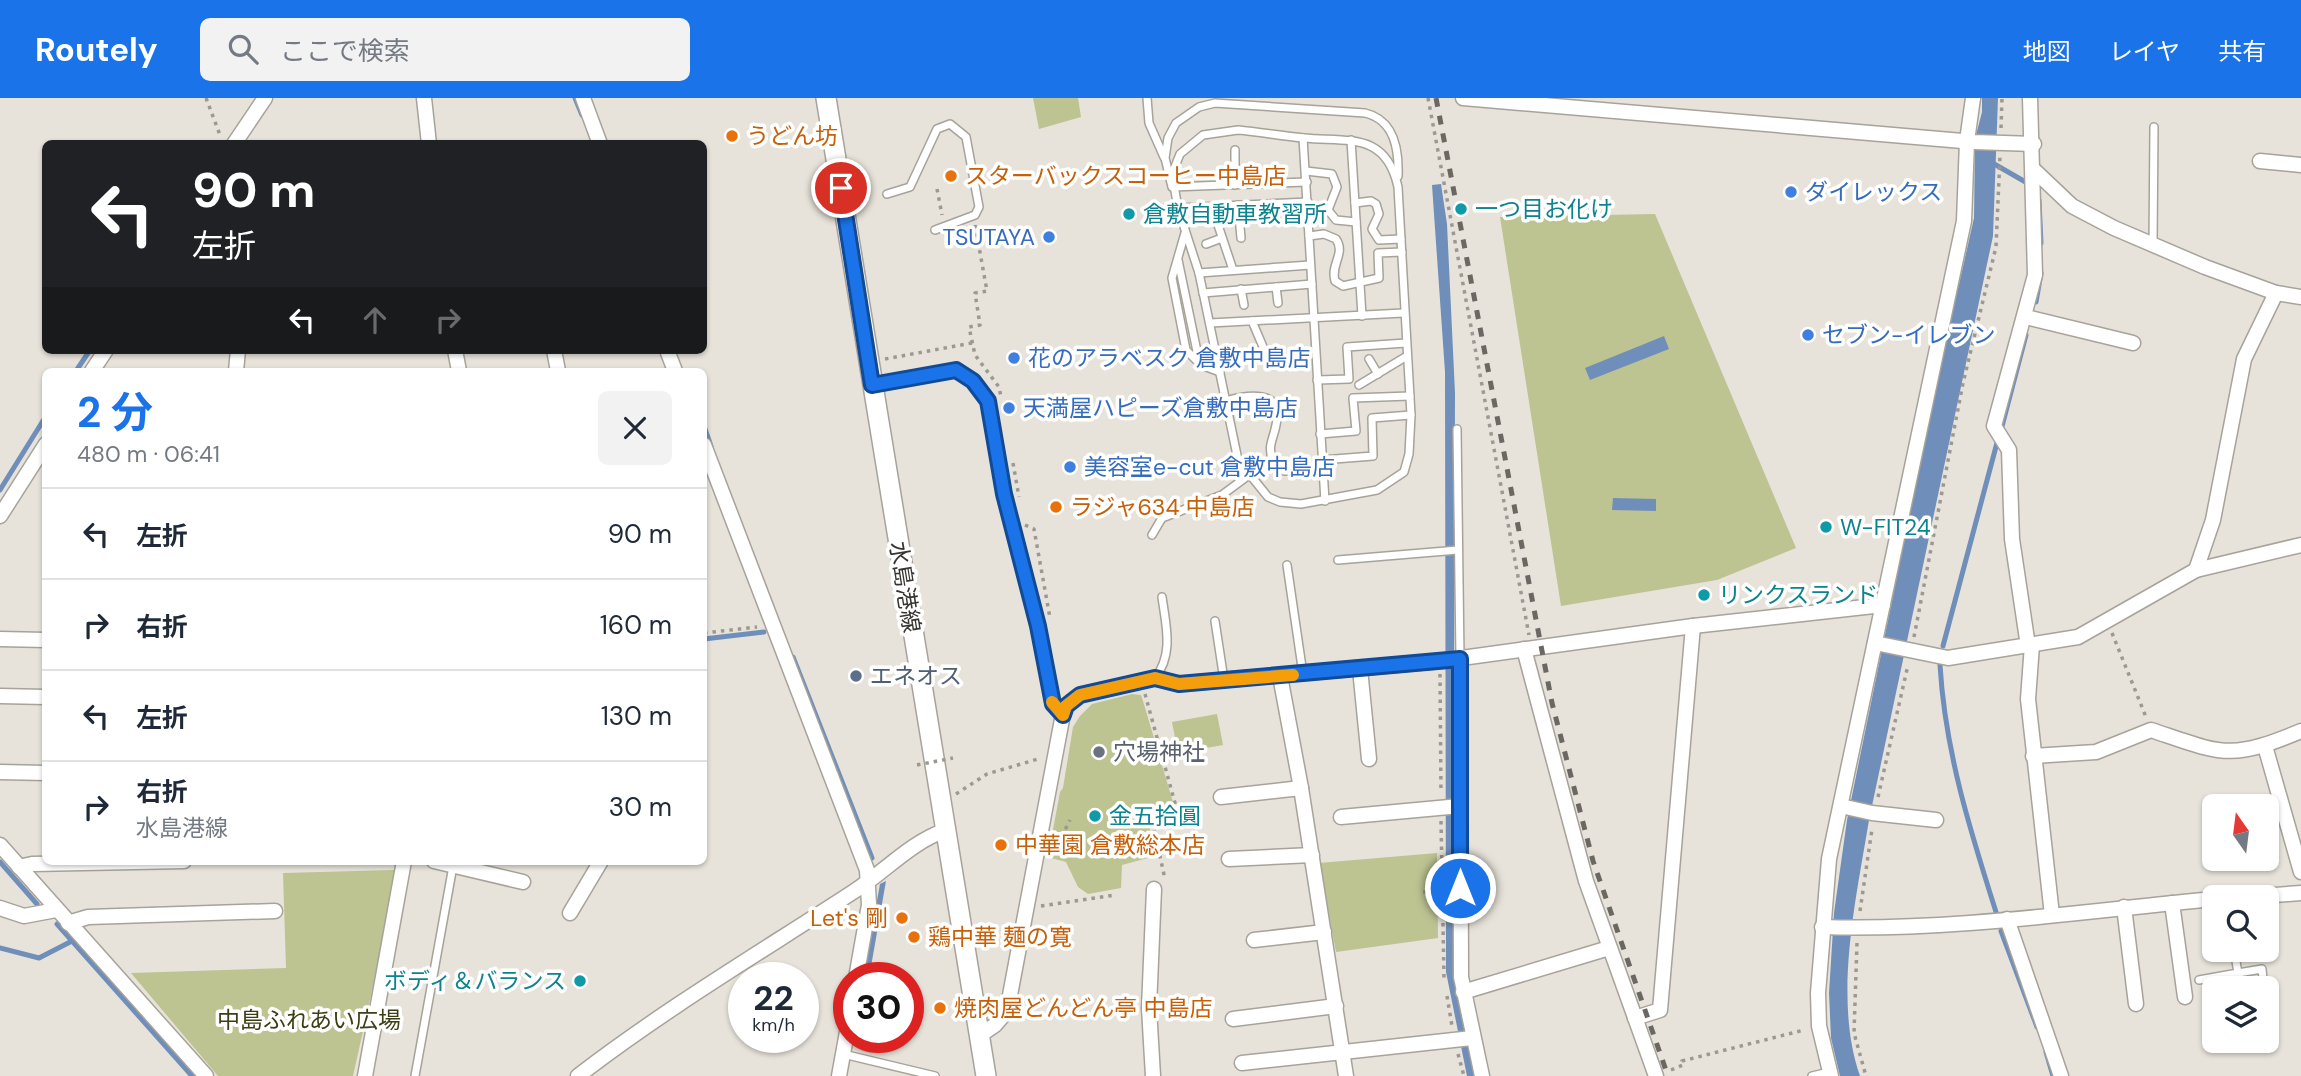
<!DOCTYPE html>
<html lang="ja">
<meta charset="utf-8">
<style>
:root{--surface:#fff;--page:#f2f2f3;--text:#1f2937;--muted:#747a83;--line:#e0e1e3;--accent:#1a73e8}
body{margin:0;font-family:"DM Sans","Noto Sans JP",sans-serif;background:var(--page);color:var(--text);height:100vh;display:flex;flex-direction:column;font-size:26px;white-space:nowrap}
*{box-sizing:border-box;margin:0}
p{font-size:23px;color:var(--muted)}
.icon{flex:none;width:38px;height:38px;fill:none;stroke:currentColor;stroke-width:2;stroke-linecap:round;stroke-linejoin:round}
.map{position:relative;flex:1;overflow:hidden}
.panel{position:absolute;left:42px;top:270px;width:665px;height:497px;display:flex;flex-direction:column;background:var(--surface);border-radius:10px;box-shadow:0 2px 5px #0004}
.panel>*{flex:none}
.guide{position:absolute;left:42px;top:42px;width:665px;height:214px;border-radius:10px;box-shadow:0 2px 5px #0004;background:#202124;color:#fff;overflow:hidden}
.needle{width:46px;rotate:346deg}
.tools{position:absolute;left:2202px;top:696px;display:grid;gap:14px}
.tools a{display:grid;place-items:center;width:77px;height:77px;border-radius:10px;background:var(--surface);box-shadow:0 2px 5px #0004;font-size:35px}
.speed{position:absolute;left:728px;top:864px;display:flex;gap:14px;font-size:35px;font-weight:700;text-align:center}
.speed>*{display:grid;place-content:center;width:91px;height:91px;border-radius:50%;background:var(--surface);box-shadow:0 2px 5px #0004;line-height:1}
.speed small{font-size:18px;font-weight:400}
.speed .limit{border:10px solid #d22;background:#fff;color:#111}
.pin{position:absolute;display:grid;place-items:center;width:60px;height:60px;color:#fff;margin:-30px;border:4px solid #fff;border-radius:50%;box-shadow:0 2px 7px #0007}
.me{position:absolute;width:77px;margin:-38px;rotate:0deg;stroke-linejoin:round;filter:drop-shadow(0 0 5px #0008)}
.turn{display:flex;align-items:center;gap:24px;height:147px;padding:0 35px;font-size:32px}
.turn .icon{width:91px;height:91px;stroke-width:2.5}
.turn b{display:block;font-size:49px;line-height:60px}
.lanes{display:flex;align-items:center;height:66px;padding:0 35px;background:#0003;justify-content:center;gap:35px;direction:ltr}
.lanes .off{opacity:.35}
.round{display:grid;place-items:center;flex:none;width:74px;height:74px;border-radius:10px;background:var(--page)}
.summary{display:flex;align-items:center;justify-content:space-between;height:119px;padding:0 35px}
h1{font-size:42px;font-weight:700;line-height:52px;color:var(--accent)}
ul{padding:0;list-style:none}
li{display:flex;align-items:center;gap:21px;height:91px;padding:0 35px;border-top:2px solid var(--line)}
li div{flex:1}
li b{display:block;font-size:26px}
li em{font-style:normal}
header{display:flex;align-items:center;gap:42px;box-sizing:border-box;height:98px;padding:0 35px;background:var(--accent);color:#fff}
header strong{font-size:33px}
nav{display:flex;gap:38px;margin-inline-start:auto;font-size:24px}
.search{width:490px;height:63px;background:var(--page);display:flex;align-items:center;gap:18px;box-sizing:border-box;padding:0 24px;border-radius:10px;color:var(--muted);font-size:26px}
.map>svg:first-child{display:block}
.green{fill:#bdc391}
.water{fill:#6f8fba}
.lines{fill:none;stroke-linecap:round;stroke-linejoin:round}
.stream{stroke:#6f8fba;stroke-width:5}
.service-casing{stroke:#a7a39a;stroke-width:10}
.minor-casing{stroke:#a7a39a;stroke-width:17}
.secondary-casing{stroke:#a7a39a;stroke-width:22}
.path{stroke:#9c9892;stroke-width:3.5;stroke-dasharray:3.5 5;stroke-linecap:butt}
.service{stroke:#fff;stroke-width:7}
.minor{stroke:#fff;stroke-width:14}
.secondary{stroke:#fff;stroke-width:19}
.rail{stroke:#6b6863;stroke-width:5;stroke-dasharray:9 9;stroke-linecap:butt}
.path-bridge{stroke:#9c9892;stroke-width:3.5;stroke-dasharray:3.5 5;stroke-linecap:butt}
.route-casing{stroke:#114b97;stroke-width:18}
.route{stroke:#1a73e8;stroke-width:12}
.slow{stroke:#f59e0b;stroke-width:12}
.food-dot{fill:#e8710a;stroke:#fff;stroke-width:2.5}
.shop-dot{fill:#3f7fe0;stroke:#fff;stroke-width:2.5}
.culture-dot{fill:#0f9aa8;stroke:#fff;stroke-width:2.5}
.service-dot{fill:#5c6f8a;stroke:#fff;stroke-width:2.5}
.worship-dot{fill:#6b7280;stroke:#fff;stroke-width:2.5}
.labels{text-anchor:middle;stroke-width:7;stroke-linejoin:round;paint-order:stroke}
.food-label{font-size:23px;fill:#c56008;stroke:#fff;text-anchor:start}
.shop-label{font-size:23px;fill:#366cbe;stroke:#fff;text-anchor:start}
.culture-label{font-size:23px;fill:#0d838f;stroke:#fff;text-anchor:start}
.street-label{font-size:23px;fill:#373531;stroke:#fff}
.service-label{font-size:23px;fill:#4e5e75;stroke:#fff;text-anchor:start}
.worship-label{font-size:23px;fill:#5b616d;stroke:#fff;text-anchor:start}
.park-label{font-size:23px;fill:#3c3f14;stroke:#fff}
</style>
<header>
<strong>Routely</strong>
<div class="search"><svg class="icon" aria-label="search" viewBox="0 0 24 24"><circle cx="10" cy="10" r="6"/><path d="M15 15l6 6"/></svg>ここで検索</div>
<nav><a>地図</a><a>レイヤ</a><a>共有</a></nav>
</header>
<div class="map">
<svg width="2301" height="978" viewBox="0 0 2301 978">
<rect width="100%" height="100%" fill="#e7e3da"/>
<g class="green">
<path d="M1033,0H1078L1081,19L1039,31Z"/>
<path d="M1655,116L1796,450L1717,482L1561,508L1500,119Z"/>
<path d="M1132,596L1141,597L1143,603L1175,711L1170,716L1148,721L1155,758L1122,767L1121,790L1088,796L1078,789L1066,764L1051,760L1049,753L1060,694L1063,690L1073,629L1080,618L1092,606Z"/>
<path d="M1217,616L1223,647L1178,655L1172,624Z"/>
<path d="M1437,755L1438,840L1336,854L1319,765Z"/>
<path d="M394,772L397,780L353,978H218L131,875L286,870L283,775Z"/>
</g>
<g class="water">
<path d="M1982,0H1998L1993,138L1869,722C1856,802 1833,901 1860,978H1840L1831,940L1829,895L1834,815L1847,722L1936,288L1974,120L1975,41L1982,14Z"/>
<path d="M1441,86L1447,126L1455,295L1453,873L1478,978H1467L1446,874L1445,274L1432,87Z"/>
<path d="M1664,238L1669,251L1590,282L1585,270Z"/>
<path d="M1613,400L1656,401V413L1612,412Z"/>
<path d="M886,783L869,880H863L880,786Z"/>
</g>
<g class="lines">
<g class="stream">
<path d="M575,0L582,17"/>
<path d="M1989,63L2029,86"/>
<path d="M2039,102L2041,145"/>
<path d="M2036,204L2041,175"/>
<path d="M76,273L90,252"/>
<path d="M704,328L711,348"/>
<path d="M2001,332L2026,237"/>
<path d="M0,392L46,318"/>
<path d="M704,541L764,534"/>
<path d="M1943,548L1998,341"/>
<path d="M793,559L872,760"/>
<path d="M1940,567C1945,653 1970,732 1996,814"/>
<path d="M0,764L37,806"/>
<path d="M57,826L192,978"/>
<path d="M2001,833L2037,929"/>
<path d="M0,850L39,860L72,843"/>
<path d="M2046,954L2053,978"/>
</g>
<g class="service-casing">
<g id="service">
<path d="M1147,0L1149,25L1164,59"/>
<path d="M1238,32C1260,34 1282,38 1304,40C1349,44 1386,34 1398,89L1411,317L1409,356L1404,374L1377,392L1301,406L1280,404L1268,399L1238,362L1199,175L1178,110L1172,76L1180,56L1203,37Z"/>
<path d="M1303,40L1325,403"/>
<path d="M1351,42L1362,218"/>
<path d="M1235,52V87"/>
<path d="M1306,73L1332,76L1337,89L1328,112L1336,122L1356,124"/>
<path d="M1307,84L1172,89L1165,60L1168,40L1176,25L1199,9L1215,5L1365,15C1395,22 1399,52 1398,78"/>
<path d="M887,96L910,89L937,31L950,26L966,39L979,109L975,117L935,132"/>
<path d="M1355,105L1371,103L1376,106L1379,116L1372,131L1379,142L1401,141"/>
<path d="M1238,107L1241,140"/>
<path d="M1212,109L1233,172"/>
<path d="M1178,110L1308,104"/>
<path d="M1185,135L1172,180L1186,252L1201,267L1220,274"/>
<path d="M1309,138L1324,136L1336,141C1346,156 1330,166 1335,183L1343,188L1379,180L1378,155L1402,154"/>
<path d="M1206,146L1222,140"/>
<path d="M2153,147L2154,29"/>
<path d="M1178,162L1199,263"/>
<path d="M1199,175L1310,167"/>
<path d="M1276,189L1278,205"/>
<path d="M1241,191L1244,207"/>
<path d="M1203,195L1312,186"/>
<path d="M1210,225L1403,215"/>
<path d="M1215,252L1269,263L1252,223"/>
<path d="M1369,261L1378,276"/>
<path d="M1317,282L1349,281L1347,249L1406,245"/>
<path d="M873,286L956,272L973,283L988,303L1004,395L1038,528L1053,606L1062,616"/>
<path d="M1359,287L1407,258"/>
<path d="M1225,303C1246,297 1285,290 1276,327C1273,343 1267,347 1273,364L1284,373L1322,372"/>
<path d="M1457,331L1460,560"/>
<path d="M1320,336L1356,333L1353,300L1410,298"/>
<path d="M1322,362L1373,358L1372,320L1411,317"/>
<path d="M1152,437L1162,420L1222,397L1249,377"/>
<path d="M1338,462L1458,452"/>
<path d="M1287,467L1303,576"/>
<path d="M1215,523L1224,582"/>
<path d="M1155,580C1174,556 1166,528 1162,499"/>
<path d="M2238,875L2262,871L2264,891"/>
<path d="M2199,882L2238,875L2234,852"/>
<path d="M2247,948L2270,945L2266,911"/>
<path d="M843,956L935,978"/>
<path d="M415,978L453,768"/>
<path d="M1812,978L1829,974"/>
</g>
</g>
<g class="minor-casing">
<g id="minor">
<path d="M424,0L429,46"/>
<path d="M583,0L600,46"/>
<path d="M1463,0L1974,44L2034,46"/>
<path d="M234,46L265,0"/>
<path d="M2260,63L2301,67"/>
<path d="M2034,72L2072,108L2114,130L2205,169L2276,195L2301,199"/>
<path d="M2026,219L2133,245"/>
<path d="M455,252L459,273"/>
<path d="M554,252L558,273"/>
<path d="M667,252L675,273"/>
<path d="M92,273L106,252"/>
<path d="M236,273L238,252"/>
<path d="M704,347L867,772L869,807L856,880"/>
<path d="M0,418L46,346"/>
<path d="M2196,472L2213,422L2244,261L2276,195"/>
<path d="M0,541L46,542"/>
<path d="M1875,545L1948,560L2078,539L2196,472L2301,447"/>
<path d="M2032,547L2028,601L2052,817"/>
<path d="M2028,548L2012,441L2009,352L1994,328L2035,177L2030,0"/>
<path d="M1524,551L1586,783L1656,978"/>
<path d="M1460,560L1461,879L1482,978"/>
<path d="M1360,571L1369,661"/>
<path d="M1280,578L1301,690L1346,978"/>
<path d="M0,598L46,599"/>
<path d="M2265,648L2301,774"/>
<path d="M2033,658L2096,654L2151,632C2223,656 2229,663 2301,633"/>
<path d="M0,674L46,675"/>
<path d="M1221,699L1301,690"/>
<path d="M1841,708L1872,715L1936,722"/>
<path d="M1341,719L1460,708"/>
<path d="M0,747L206,978"/>
<path d="M1229,761L1312,757"/>
<path d="M434,763L523,784"/>
<path d="M19,769L32,766L184,763"/>
<path d="M2234,800L2301,795"/>
<path d="M2172,805L2185,899"/>
<path d="M2124,809L2136,906"/>
<path d="M0,810L24,818L56,812"/>
<path d="M570,815L601,763"/>
<path d="M2007,821L2061,978"/>
<path d="M68,825L88,819L275,813"/>
<path d="M1822,829C1952,833 2084,813 2214,801"/>
<path d="M1254,842L1324,834"/>
<path d="M1463,894L1609,850"/>
<path d="M1635,920L1660,912L1693,528"/>
<path d="M1233,921L1336,908"/>
<path d="M979,938L995,927L1007,913L1063,616L1066,608L1080,597L1155,580L1179,586L1440,563L1693,528L1883,507"/>
<path d="M1242,965L1472,940"/>
<path d="M365,978L404,763"/>
<path d="M578,978C665,911 761,854 853,794C885,774 909,745 946,732"/>
<path d="M839,978L849,923"/>
<path d="M1153,978L1149,910L1154,791"/>
<path d="M1831,978L1819,928L1818,895L1829,761L1964,123L1967,43L1973,0"/>
</g>
</g>
<g class="secondary-casing">
<path id="secondary" d="M826,0L986,978"/>
</g>
<g class="path">
<path d="M206,0L220,37"/>
<path d="M1428,0L1529,537"/>
<path d="M2001,30L2002,0"/>
<path d="M937,91L942,117"/>
<path d="M975,127L987,193L975,195L980,227L969,229L975,257L999,289L1001,299"/>
<path d="M885,261L972,245"/>
<path d="M1013,365L1019,399"/>
<path d="M1025,427L1034,431L1050,520"/>
<path d="M704,535L757,529"/>
<path d="M2112,535L2146,619"/>
<path d="M1914,539L1963,285L1996,149L2000,58"/>
<path d="M1440,576L1441,695"/>
<path d="M1145,596L1178,716L1152,722L1165,781"/>
<path d="M956,696L987,676L1038,661"/>
<path d="M1878,699L1908,567"/>
<path d="M1149,711L1152,722"/>
<path d="M1441,723L1444,880"/>
<path d="M1054,754L1070,722"/>
<path d="M1423,794L1442,792"/>
<path d="M1041,808L1115,797"/>
<path d="M1860,813L1872,731"/>
<path d="M1857,845L1854,935L1866,978"/>
<path d="M1447,898L1452,928"/>
<path d="M1458,956L1464,978"/>
<path d="M1671,972L1683,967L1682,963L1804,932"/>
</g>
<use href="#service" class="service"/>
<use href="#minor" class="minor"/>
<use href="#secondary" class="secondary"/>
<path class="rail" d="M1436,0L1552,605L1593,763L1668,978"/>
<path class="path-bridge" d="M917,667L953,660"/>
</g>
<g class="lines">
<g class="route-casing">
<path id="route" d="M841,90L872,287L956,272L973,283L988,303L1004,396L1038,528L1053,606L1063,617L1066,608L1080,597L1155,580L1179,586L1460,561V790"/>
</g>
<use href="#route" class="route"/>
<path class="slow" d="M1052,604L1063,617L1066,608L1080,597L1155,580L1179,586L1293,577"/>
</g>
<g class="food-dot">
<circle cx="732" cy="38" r="7"/>
<circle cx="951" cy="78" r="7"/>
<circle cx="1056" cy="409" r="7"/>
<circle cx="1001" cy="747" r="7"/>
<circle cx="902" cy="820" r="7"/>
<circle cx="914" cy="839" r="7"/>
<circle cx="940" cy="910" r="7"/>
</g>
<g class="shop-dot">
<circle cx="1791" cy="94" r="7"/>
<circle cx="1049" cy="139" r="7"/>
<circle cx="1808" cy="237" r="7"/>
<circle cx="1014" cy="260" r="7"/>
<circle cx="1009" cy="310" r="7"/>
<circle cx="1070" cy="369" r="7"/>
</g>
<g class="culture-dot">
<circle cx="1461" cy="111" r="7"/>
<circle cx="1129" cy="116" r="7"/>
<circle cx="1826" cy="429" r="7"/>
<circle cx="1704" cy="497" r="7"/>
<circle cx="1095" cy="718" r="7"/>
<circle cx="580" cy="883" r="7"/>
</g>
<circle class="service-dot" cx="856" cy="578" r="7"/>
<circle class="worship-dot" cx="1099" cy="654" r="7"/>
<g class="labels">
<g class="food-label">
<text x="746" y="46">うどん坊</text>
<text x="965" y="86">スターバックスコーヒー中島店</text>
<text x="1070" y="417">ラジャ634 中島店</text>
<text x="1015" y="755">中華園 倉敷総本店</text>
<text x="888" y="828" text-anchor="end">Let's 剛</text>
<text x="928" y="847">鶏中華 麺の寛</text>
<text x="954" y="918">焼肉屋どんどん亭 中島店</text>
</g>
<g class="shop-label">
<text x="1805" y="102">ダイレックス</text>
<text x="1035" y="147" text-anchor="end">TSUTAYA</text>
<text x="1822" y="245">セブン-イレブン</text>
<text x="1028" y="268">花のアラベスク 倉敷中島店</text>
<text x="1023" y="318">天満屋ハピーズ倉敷中島店</text>
<text x="1084" y="377">美容室e-cut 倉敷中島店</text>
</g>
<g class="culture-label">
<text x="1475" y="119">一つ目お化け</text>
<text x="1143" y="124">倉敷自動車教習所</text>
<text x="1840" y="437">W-FIT24</text>
<text x="1718" y="505">リンクスランド</text>
<text x="1109" y="726">金五拾圓</text>
<text x="566" y="891" text-anchor="end">ボディ＆バランス</text>
</g>
<g class="street-label">
<text transform="translate(905 489) rotate(81)" y="8">水島港線</text>
</g>
<g class="service-label">
<text x="870" y="586">エネオス</text>
</g>
<g class="worship-label">
<text x="1113" y="662">穴場神社</text>
</g>
<g class="park-label">
<text x="309" y="930">中島ふれあい広場</text>
</g>
</g>
</svg>
<div class="tools">
<a><svg class="needle" viewBox="-14 -14 28 28"><path d="M0-13l5 13h-10z" fill="#e53935"/><path d="M0 13l5-13h-10z" fill="#747a83"/></svg></a>
<a><svg class="icon" aria-label="search" viewBox="0 0 24 24"><circle cx="10" cy="10" r="6"/><path d="M15 15l6 6"/></svg></a>
<a><svg class="icon" aria-label="layers" viewBox="0 0 24 24"><path d="M12 4l9 5-9 5-9-5zM3 14l9 5 9-5"/></svg></a>
</div>
<div class="speed"><div>22<small>km/h</small></div><div class="limit">30</div></div>
<div class="pin" style="left:841px;top:90px;background:#d93025"><svg class="icon" aria-label="arrive" viewBox="0 0 24 24"><path d="M6 21V4h12l-3 4 3 4H6"/></svg></div>
<svg class="me" style="left:1460px;top:790px" viewBox="-20 -20 40 40"><circle r="17" fill="#1a73e8" stroke="#fff" stroke-width="3"/><path d="M0-11L8 9 0 5-8 9z" fill="#fff"/></svg>
<div class="guide">
<div class="turn"><svg class="icon" aria-label="left" viewBox="0 0 24 24"><path d="M17 20v-9H6M10 6l-5 5 5 5"/></svg><div><b>90 m</b>左折</div></div>
<div class="lanes"><svg class="icon" aria-label="left" viewBox="0 0 24 24"><path d="M17 20v-9H6M10 6l-5 5 5 5"/></svg><svg class="icon off" aria-label="ahead" viewBox="0 0 24 24"><path d="M12 20V5M6 11l6-6 6 6"/></svg><svg class="icon off" aria-label="right" viewBox="0 0 24 24"><path d="M7 20v-9h11M14 6l5 5-5 5"/></svg></div>
</div>
<section class="panel">
<div class="summary"><div><h1>2 分</h1><p>480 m · 06:41</p></div><a class="round"><svg class="icon" aria-label="close" viewBox="0 0 24 24"><path d="M6 6l12 12M18 6L6 18"/></svg></a></div>
<ul>
<li><svg class="icon" aria-label="left" viewBox="0 0 24 24"><path d="M17 20v-9H6M10 6l-5 5 5 5"/></svg><div><b>左折</b></div><em>90 m</em></li>
<li><svg class="icon" aria-label="right" viewBox="0 0 24 24"><path d="M7 20v-9h11M14 6l5 5-5 5"/></svg><div><b>右折</b></div><em>160 m</em></li>
<li><svg class="icon" aria-label="left" viewBox="0 0 24 24"><path d="M17 20v-9H6M10 6l-5 5 5 5"/></svg><div><b>左折</b></div><em>130 m</em></li>
<li><svg class="icon" aria-label="right" viewBox="0 0 24 24"><path d="M7 20v-9h11M14 6l5 5-5 5"/></svg><div><b>右折</b><p>水島港線</p></div><em>30 m</em></li>
</ul>
</section>
</div>
